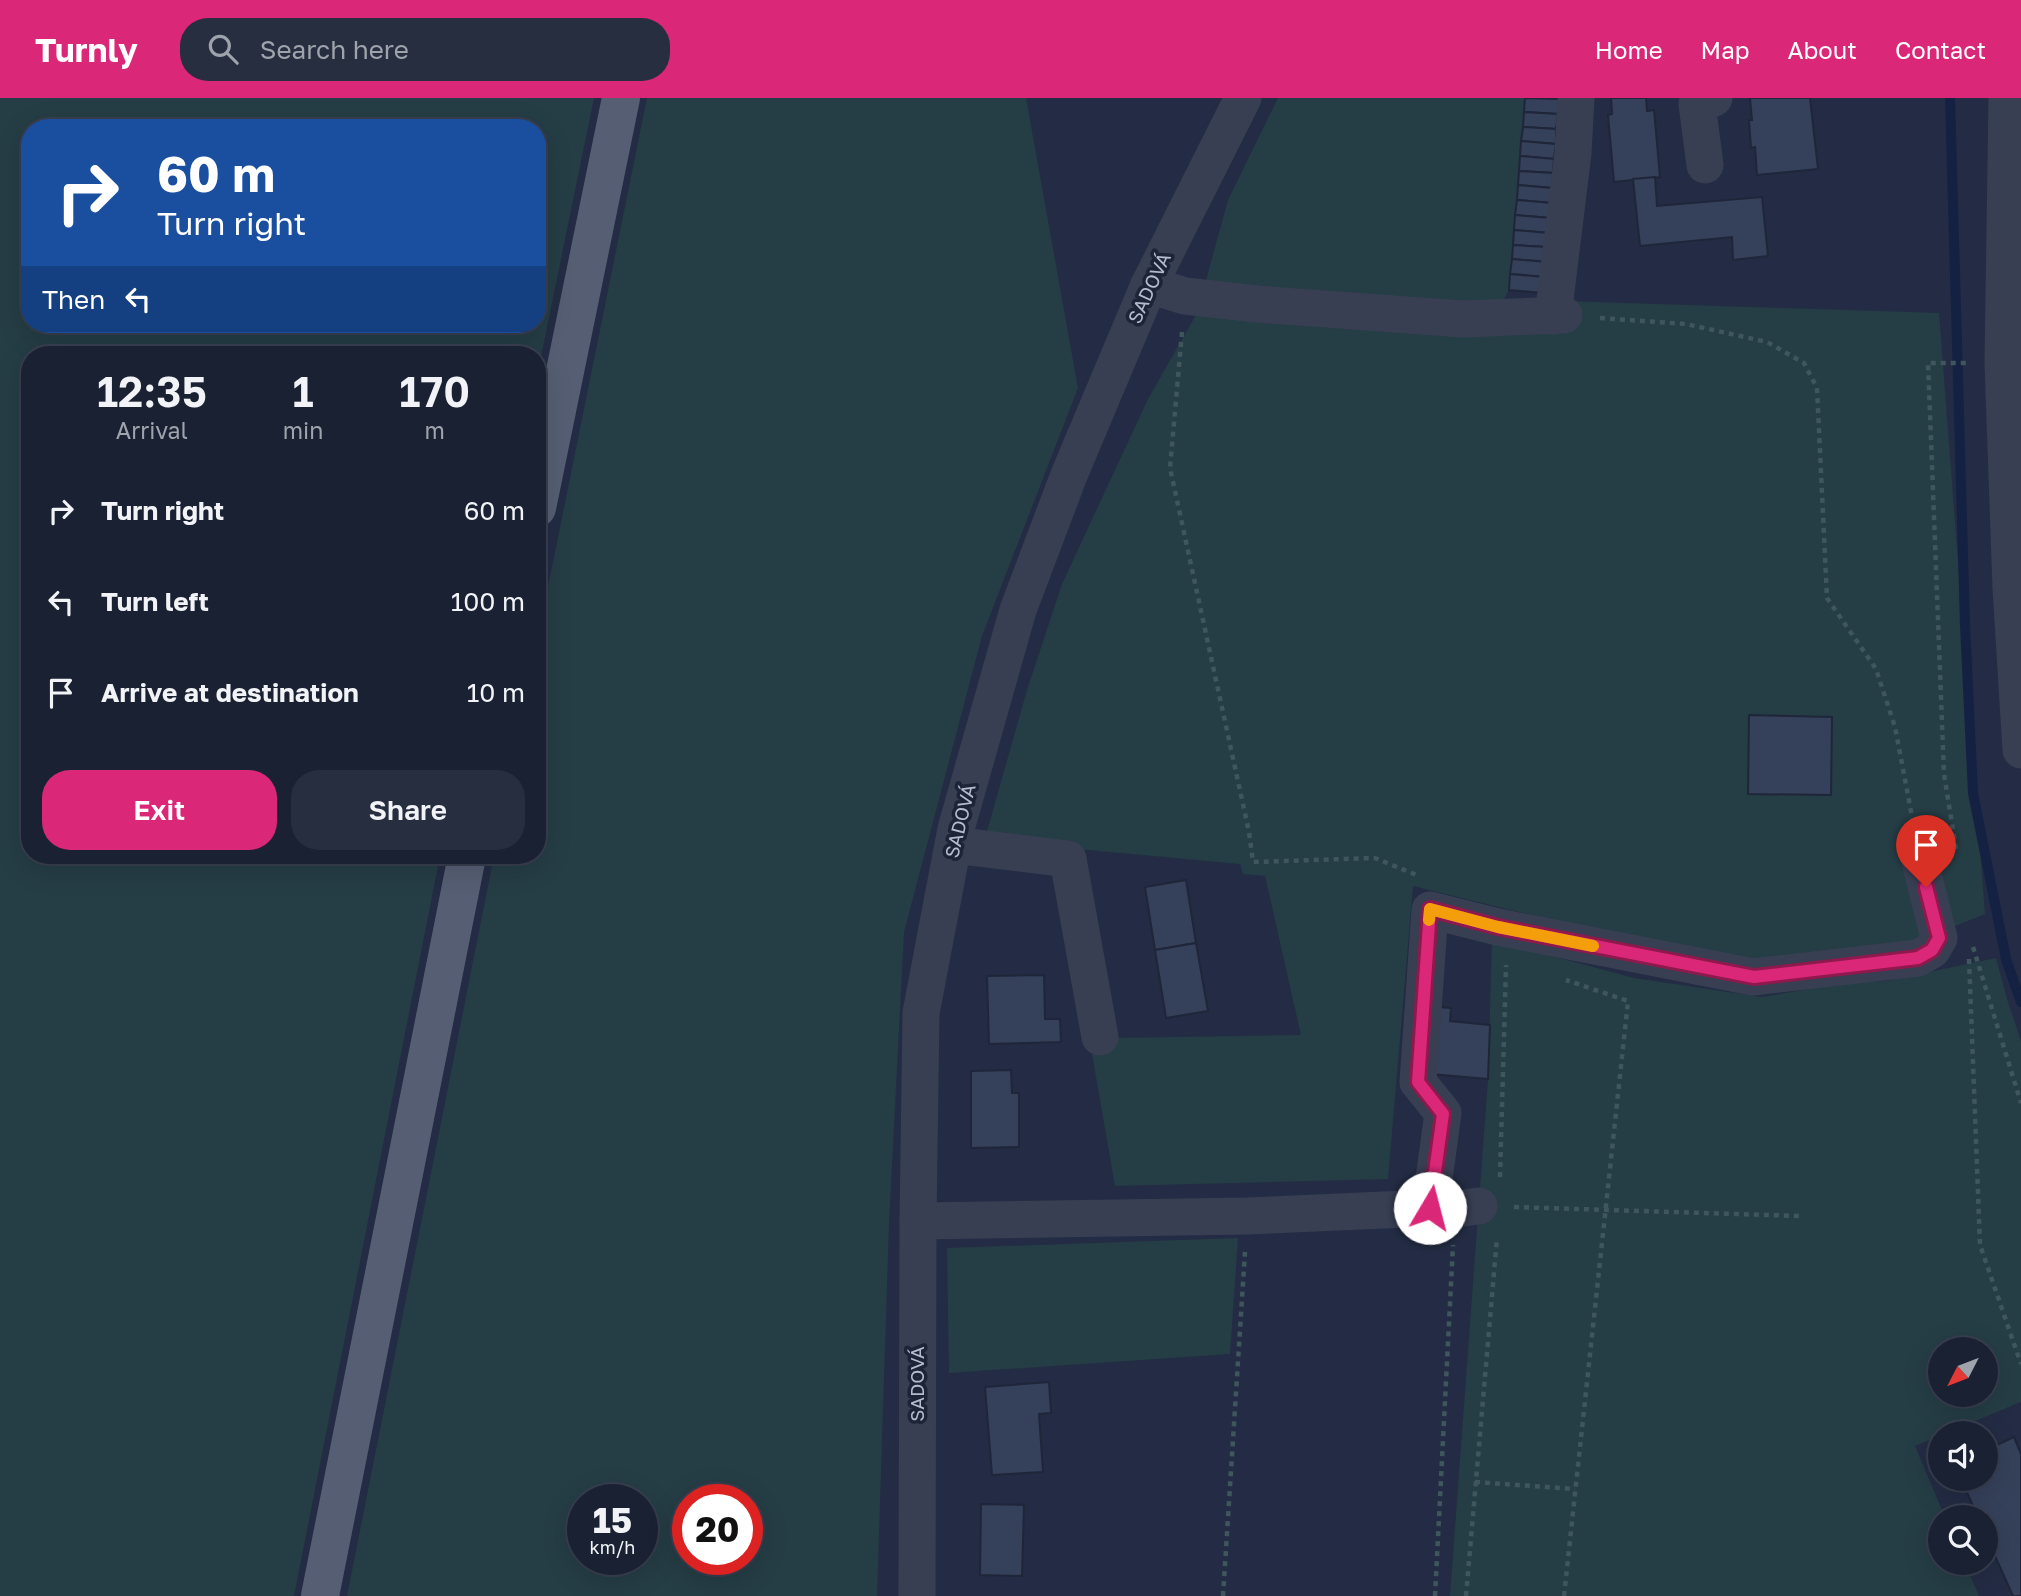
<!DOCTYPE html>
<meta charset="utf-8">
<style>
:root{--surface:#1a2133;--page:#272e3f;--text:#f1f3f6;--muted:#9fa3ac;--line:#383e4e;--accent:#db2777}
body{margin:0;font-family:"Golos Text",sans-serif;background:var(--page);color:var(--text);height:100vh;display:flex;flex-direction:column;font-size:26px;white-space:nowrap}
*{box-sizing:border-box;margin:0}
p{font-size:23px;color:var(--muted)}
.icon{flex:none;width:38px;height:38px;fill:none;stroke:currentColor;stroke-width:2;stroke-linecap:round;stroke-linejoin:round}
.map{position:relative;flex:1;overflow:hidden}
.sheet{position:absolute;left:21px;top:248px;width:525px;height:518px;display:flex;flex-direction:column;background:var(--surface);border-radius:28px;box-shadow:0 7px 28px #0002,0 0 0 2px var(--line)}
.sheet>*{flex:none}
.banner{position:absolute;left:21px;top:21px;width:525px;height:214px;border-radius:28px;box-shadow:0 7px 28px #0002,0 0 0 2px var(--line);background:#1a4fa0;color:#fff;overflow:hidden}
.needle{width:46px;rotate:228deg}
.tools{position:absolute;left:1928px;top:1239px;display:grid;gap:14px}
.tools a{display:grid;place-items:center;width:70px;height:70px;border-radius:50%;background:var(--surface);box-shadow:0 7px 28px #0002,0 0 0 2px var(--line);font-size:35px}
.speed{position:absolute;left:567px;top:1386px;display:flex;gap:14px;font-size:35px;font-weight:700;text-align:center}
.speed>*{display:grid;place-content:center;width:91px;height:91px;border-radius:50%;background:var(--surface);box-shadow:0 7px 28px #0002,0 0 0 2px var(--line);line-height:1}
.speed small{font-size:18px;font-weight:400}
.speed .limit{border:10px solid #d22;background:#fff;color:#111}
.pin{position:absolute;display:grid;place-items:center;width:60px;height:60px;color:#fff;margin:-72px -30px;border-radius:50% 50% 50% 0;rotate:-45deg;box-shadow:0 0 7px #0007}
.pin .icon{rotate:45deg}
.me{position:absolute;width:77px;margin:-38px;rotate:8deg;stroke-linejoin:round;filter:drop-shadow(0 0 5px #0008)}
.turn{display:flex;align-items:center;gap:24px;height:147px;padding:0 21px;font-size:32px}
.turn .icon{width:91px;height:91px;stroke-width:2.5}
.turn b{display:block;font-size:49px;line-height:60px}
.then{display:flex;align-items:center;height:66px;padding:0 21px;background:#0003;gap:14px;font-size:26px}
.eta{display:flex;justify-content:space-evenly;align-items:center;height:119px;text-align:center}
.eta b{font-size:42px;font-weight:600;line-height:49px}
.cta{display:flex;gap:14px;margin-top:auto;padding:14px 21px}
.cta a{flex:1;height:80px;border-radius:28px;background:var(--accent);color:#fff;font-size:28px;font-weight:600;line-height:80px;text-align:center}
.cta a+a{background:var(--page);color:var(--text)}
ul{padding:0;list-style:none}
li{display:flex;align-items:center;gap:21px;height:91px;padding:0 21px}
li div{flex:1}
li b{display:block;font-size:26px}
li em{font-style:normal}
header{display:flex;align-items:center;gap:42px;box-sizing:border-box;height:98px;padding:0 35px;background:var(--accent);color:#fff}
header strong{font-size:33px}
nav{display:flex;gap:38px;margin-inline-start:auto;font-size:24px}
.search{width:490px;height:63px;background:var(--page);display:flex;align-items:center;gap:18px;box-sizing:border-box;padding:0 24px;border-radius:28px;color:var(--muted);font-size:26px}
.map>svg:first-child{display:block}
.green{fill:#253d45;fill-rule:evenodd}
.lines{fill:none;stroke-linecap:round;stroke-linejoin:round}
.stream{stroke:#152143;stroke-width:10}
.building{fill:#35405a;stroke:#1f263a;stroke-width:2}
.path{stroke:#3f565c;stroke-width:4.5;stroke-dasharray:5 5;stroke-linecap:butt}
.minor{stroke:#383f53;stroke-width:37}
.major{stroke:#565e73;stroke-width:38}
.route-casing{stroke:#8e194d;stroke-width:18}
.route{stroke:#db2777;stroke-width:12}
.slow{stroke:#f59e0b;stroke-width:12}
.labels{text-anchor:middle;stroke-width:7;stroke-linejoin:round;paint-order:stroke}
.street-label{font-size:19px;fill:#b5bbcd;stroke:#1d2438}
</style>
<header>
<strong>Turnly</strong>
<div class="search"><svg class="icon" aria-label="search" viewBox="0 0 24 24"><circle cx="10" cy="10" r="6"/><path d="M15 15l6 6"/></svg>Search here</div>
<nav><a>Home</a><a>Map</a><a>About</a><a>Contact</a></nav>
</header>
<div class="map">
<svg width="2021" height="1498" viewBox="0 0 2021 1498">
<rect width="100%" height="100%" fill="#232c44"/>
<g class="green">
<path d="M0,0H594L537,278V257H30V758H440L294,1498H0ZM30,30H537V226H30Z"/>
<path d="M647,0H1026L1078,290L982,538L904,834L889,1125L877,1498H347L494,758H537V543ZM583,1402H642V1461H583ZM688,1402H747V1461H688Z"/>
<path d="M1278,0H1525L1509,192L1504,201L1939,215L1985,816L1891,854L1743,869L1413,788L1388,1081L1115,1088L1091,950L1110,940L1301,937L1265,778L1243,776L1240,766L1078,751L986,737L1027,592L1062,486L1148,301L1197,215L1228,102Z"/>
<path d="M1492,842L1634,880L1762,899L1844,885L1886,883L1996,860L2007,901L2021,943V1304L1946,1335H1941V1337L1915,1348L1945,1419H1941V1465H1965L1979,1498H1450L1488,981ZM1941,1251H1986V1297H1941Z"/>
<path d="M1238,1140L1230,1256L949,1275L947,1150Z"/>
</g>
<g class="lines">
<path class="stream" d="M1950,0L1965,527L1973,695L2006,861L2021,904"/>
</g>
<g class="building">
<path d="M1525,0L1559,1L1558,16L1524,14Z"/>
<path d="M1611,0H1646L1647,13L1654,12L1660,79L1614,84L1608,17L1612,16Z"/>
<path d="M1750,0H1810L1818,71L1757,77L1755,49L1751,50L1749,22H1752Z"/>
<path d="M1524,14L1558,16L1556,31L1523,29Z"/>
<path d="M1523,29L1556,31V46L1521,43Z"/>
<path d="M1521,43L1556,46L1554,61L1520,58Z"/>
<path d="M1520,58L1554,61L1553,75L1519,73Z"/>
<path d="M1519,73L1553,75L1552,90L1518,87Z"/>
<path d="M1655,79L1657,108L1762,99L1768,158L1733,162L1732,139L1640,148L1633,81Z"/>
<path d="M1518,87L1552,90L1551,105L1517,102Z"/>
<path d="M1517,102L1551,105L1550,120L1515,117Z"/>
<path d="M1515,117L1550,120L1549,135L1514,132Z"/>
<path d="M1514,132L1549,135L1548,149L1513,147Z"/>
<path d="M1513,147L1548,149L1547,164L1512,161Z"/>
<path d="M1512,161L1547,164L1545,179L1510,176Z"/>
<path d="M1510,176L1545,179L1544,195L1509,192Z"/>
<path d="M1749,617L1832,619L1831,697L1748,696Z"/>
<path d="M1186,782L1196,845L1155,852L1145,789Z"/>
<path d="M1196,845L1208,913L1166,920L1155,852Z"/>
<path d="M1044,877L1045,921H1060L1061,944L989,946L987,878Z"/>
<path d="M1436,909L1451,910L1450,923L1490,927L1488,981L1430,976Z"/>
<path d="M1011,972L1012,995H1019V1049L971,1050V973Z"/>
<path d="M1049,1284L1051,1315L1039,1316L1043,1374L992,1377L985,1289Z"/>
<path d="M2014,1339L2021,1356V1498H2013L1986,1438V1419H1978L1961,1381H1986V1352Z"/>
<path d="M981,1406L1024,1407L1022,1478L980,1477Z"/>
</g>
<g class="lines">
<g class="path">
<path d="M1600,220L1686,226L1767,244L1804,265L1817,290L1827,500L1876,571L1895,629L1914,729"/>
<path d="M1182,234L1170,370L1249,734L1253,764L1375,760L1419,778"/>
<path d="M1956,751L1944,676L1928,265H1968"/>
<path d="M1973,849L2021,1005"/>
<path d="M1969,861L1980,1147L2021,1266"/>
<path d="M1500,1079L1506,867"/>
<path d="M1514,1109L1799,1118"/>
<path d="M1475,1384L1575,1391"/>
<path d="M1223,1498L1245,1154"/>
<path d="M1435,1498L1453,1147"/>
<path d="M1466,1498L1497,1140"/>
<path d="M1564,1498L1628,903L1566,882"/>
</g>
<g class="minor">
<path d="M2007,0L2003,265L2011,490L2021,652"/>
<path d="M1705,67L1697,6L1714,0"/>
<path d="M1149,187L1185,198L1257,206L1463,221L1564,217"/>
<path d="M1553,218L1573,55L1576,0"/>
<path d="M953,747L1068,761L1100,939"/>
<path d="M1430,1110L1443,1015L1418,984L1430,812L1498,829L1753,879L1918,860L1932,852L1939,840L1920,764"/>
<path d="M918,1123L1247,1118L1430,1110L1455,1111L1479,1108"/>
<path d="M917,1498L918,1123L921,915L956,731L1018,512L1069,377L1149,187L1243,0"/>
</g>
<g class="major">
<path d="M537,410L621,0"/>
<path d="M320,1498L467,758"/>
</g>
</g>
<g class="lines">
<g class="route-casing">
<path id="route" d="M1430,1110L1443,1016L1418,984L1430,811L1498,829L1754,879L1918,860L1932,852L1939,840L1926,789"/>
</g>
<use href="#route" class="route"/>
<path class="slow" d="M1429,822L1430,811L1498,829L1593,848"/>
</g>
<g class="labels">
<g class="street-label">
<text transform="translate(1149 190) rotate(-65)" y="7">SADOVÁ</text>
<text transform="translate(960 723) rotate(-76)" y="7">SADOVÁ</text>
<text transform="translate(917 1286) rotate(-90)" y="7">SADOVÁ</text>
</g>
</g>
</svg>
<div class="tools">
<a><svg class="needle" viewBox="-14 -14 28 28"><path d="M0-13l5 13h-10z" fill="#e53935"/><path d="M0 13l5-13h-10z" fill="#9fa3ac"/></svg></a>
<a><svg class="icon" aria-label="sound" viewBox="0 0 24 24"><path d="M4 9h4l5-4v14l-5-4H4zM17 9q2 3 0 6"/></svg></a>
<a><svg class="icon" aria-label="search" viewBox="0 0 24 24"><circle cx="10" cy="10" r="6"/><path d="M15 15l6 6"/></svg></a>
</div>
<div class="speed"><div>15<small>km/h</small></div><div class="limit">20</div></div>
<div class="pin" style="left:1926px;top:789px;background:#d93025"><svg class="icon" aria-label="arrive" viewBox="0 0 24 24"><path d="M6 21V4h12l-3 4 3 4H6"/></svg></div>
<svg class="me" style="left:1430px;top:1110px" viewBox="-20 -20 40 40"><circle r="19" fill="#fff"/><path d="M0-13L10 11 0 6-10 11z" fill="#db2777"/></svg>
<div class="banner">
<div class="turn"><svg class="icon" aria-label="right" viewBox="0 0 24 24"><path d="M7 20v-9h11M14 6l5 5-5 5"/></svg><div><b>60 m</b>Turn right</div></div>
<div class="then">Then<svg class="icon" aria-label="left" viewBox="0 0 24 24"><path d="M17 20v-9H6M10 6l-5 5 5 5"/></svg></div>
</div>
<section class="sheet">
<div class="eta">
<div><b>12:35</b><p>Arrival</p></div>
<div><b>1</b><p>min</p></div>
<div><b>170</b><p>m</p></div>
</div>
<ul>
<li><svg class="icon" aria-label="right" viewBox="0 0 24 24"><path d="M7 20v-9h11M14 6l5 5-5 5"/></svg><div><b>Turn right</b></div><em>60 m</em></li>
<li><svg class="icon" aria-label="left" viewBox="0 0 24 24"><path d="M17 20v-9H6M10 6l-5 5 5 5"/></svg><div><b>Turn left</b></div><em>100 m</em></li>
<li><svg class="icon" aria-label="arrive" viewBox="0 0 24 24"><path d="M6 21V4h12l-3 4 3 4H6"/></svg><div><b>Arrive at destination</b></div><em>10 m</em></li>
</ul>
<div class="cta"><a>Exit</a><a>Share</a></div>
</section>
</div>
